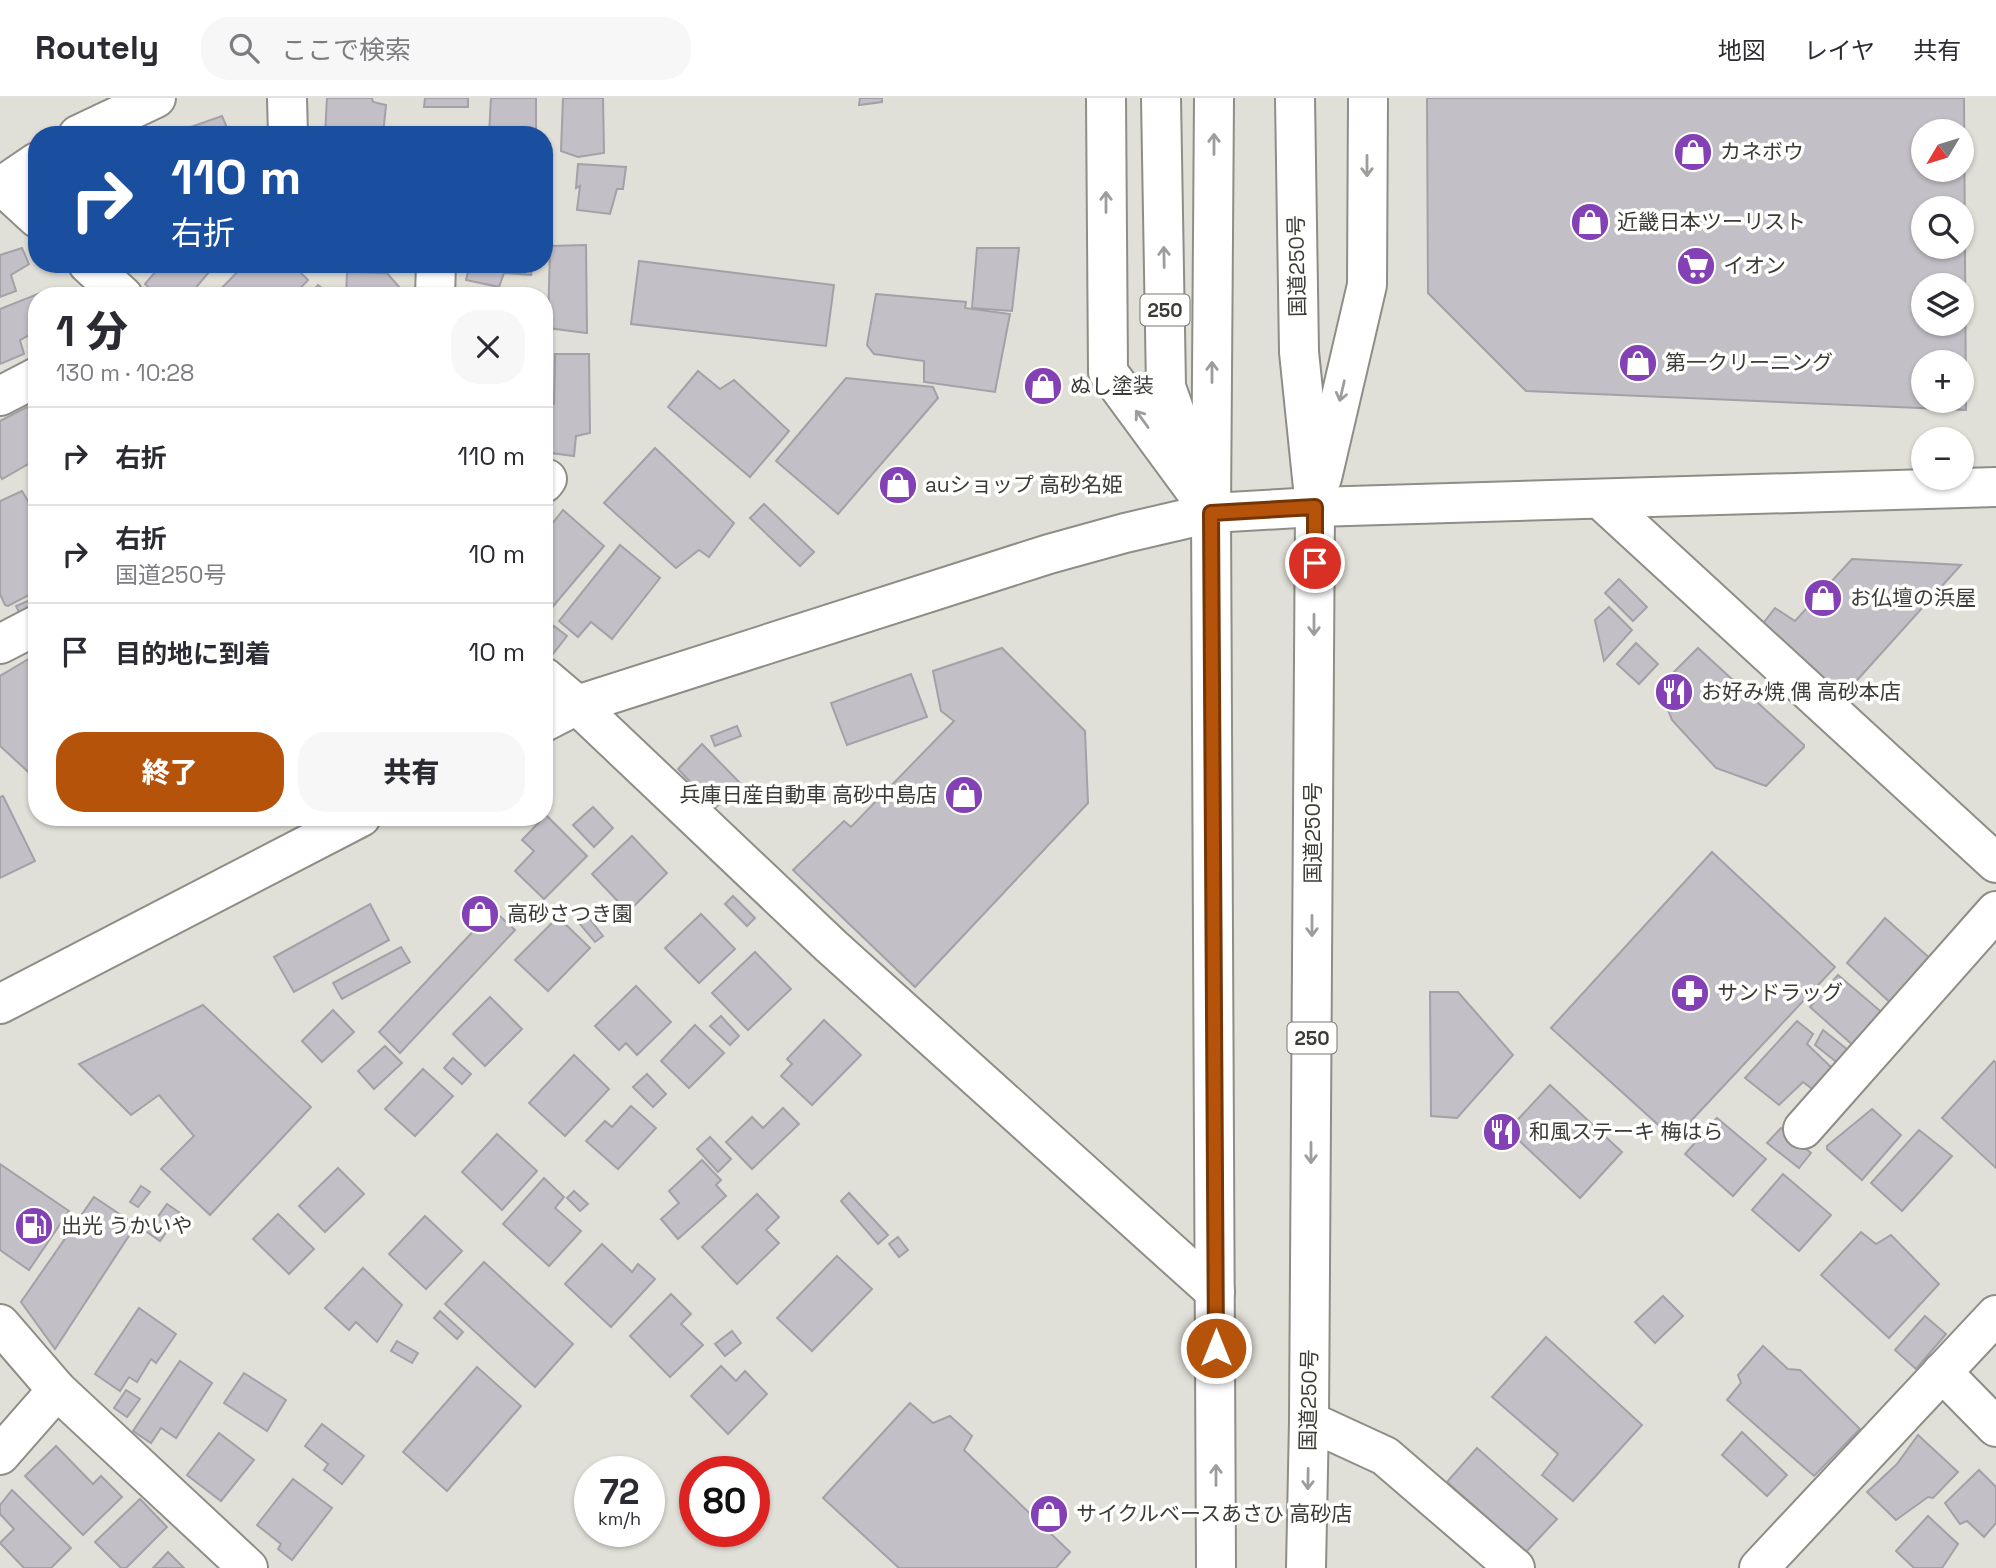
<!DOCTYPE html>
<html lang="ja">
<meta charset="utf-8">
<style>
:root{--surface:#fff;--page:#f7f7f7;--text:#2b2b33;--muted:#7c7c81;--line:#e1e1e2;--accent:#b45309}
body{margin:0;font-family:"Space Grotesk","Noto Sans JP",sans-serif;background:var(--page);color:var(--text);height:100vh;display:flex;flex-direction:column;font-size:26px;white-space:nowrap}
*{box-sizing:border-box;margin:0}
p{font-size:23px;color:var(--muted)}
.icon{flex:none;width:38px;height:38px;fill:none;stroke:currentColor;stroke-width:2;stroke-linecap:round;stroke-linejoin:round}
.map{position:relative;flex:1;overflow:hidden}
.details{position:absolute;left:28px;top:189px;width:525px;height:539px;display:flex;flex-direction:column;background:var(--surface);border-radius:28px;box-shadow:0 2px 5px #0004}
.details>*{flex:none}
.top-card{position:absolute;left:28px;top:28px;width:525px;height:147px;border-radius:28px;box-shadow:0 2px 5px #0004;background:#1a4fa0;color:#fff;overflow:hidden}
.needle{width:46px;rotate:232deg}
.fabs{position:absolute;left:1911px;top:21px;display:grid;gap:14px}
.fabs a{display:grid;place-items:center;width:63px;height:63px;border-radius:50%;background:var(--surface);box-shadow:0 2px 5px #0004;font-size:35px}
.speed{position:absolute;left:574px;top:1358px;display:flex;gap:14px;font-size:35px;font-weight:700;text-align:center}
.speed>*{display:grid;place-content:center;width:91px;height:91px;border-radius:50%;background:var(--surface);box-shadow:0 2px 5px #0004;line-height:1}
.speed small{font-size:18px;font-weight:400}
.speed .limit{border:10px solid #d22;background:#fff;color:#111}
.pin{position:absolute;display:grid;place-items:center;width:60px;height:60px;color:#fff;margin:-30px;border:4px solid #fff;border-radius:50%;box-shadow:0 2px 7px #0007}
.me{position:absolute;width:77px;margin:-38px;rotate:0deg;stroke-linejoin:round;filter:drop-shadow(0 0 5px #0008)}
.turn{display:flex;align-items:center;gap:24px;height:147px;padding:0 28px;font-size:32px}
.turn .icon{width:91px;height:91px;stroke-width:2.5}
.turn b{display:block;font-size:49px;line-height:60px}
.round{display:grid;place-items:center;flex:none;width:74px;height:74px;border-radius:28px;background:var(--page)}
.headline{display:flex;align-items:center;justify-content:space-between;height:119px;padding:0 28px}
h1{font-size:42px;font-weight:800;line-height:52px}
.primary-button{display:flex;gap:14px;margin-top:auto;padding:14px 28px}
.primary-button a{flex:1;height:80px;border-radius:28px;background:var(--accent);color:#fff;font-size:28px;font-weight:800;line-height:80px;text-align:center}
.primary-button a+a{background:var(--page);color:var(--text)}
ul{padding:0;list-style:none}
li{display:flex;align-items:center;gap:21px;height:98px;padding:0 28px;border-top:2px solid var(--line)}
li div{flex:1}
li b{display:block;font-size:26px}
li em{font-style:normal}
header{display:flex;align-items:center;gap:42px;box-sizing:border-box;height:98px;padding:0 35px;background:var(--surface);border-bottom:2px solid var(--line)}
header strong{font-size:33px}
nav{display:flex;gap:38px;margin-inline-start:auto;font-size:24px}
.search{width:490px;height:63px;background:var(--page);display:flex;align-items:center;gap:18px;box-sizing:border-box;padding:0 24px;border-radius:28px;color:var(--muted);font-size:26px}
.map>svg:first-child{display:block}
.building{fill:#c3bfc7;stroke:#a3a0a7;stroke-width:2;fill-rule:evenodd}
.lines{fill:none;stroke-linecap:round;stroke-linejoin:round}
.minor-casing{stroke:#8e8e86;stroke-width:42}
.highway-casing{stroke:#8e8e86;stroke-width:42}
.minor{stroke:#fff;stroke-width:38}
.highway{stroke:#fff;stroke-width:38}
.oneway{stroke:#9d9d9c}
.route-casing{stroke:#753606;stroke-width:18}
.route{stroke:#b45309;stroke-width:12}
.labels{text-anchor:middle;stroke-width:7;stroke-linejoin:round;paint-order:stroke}
.shield{fill:#fffffe;stroke:#767673;stroke-width:2}
.shield-label{font-size:19px;font-weight:bold;fill:#3b3b38}
.poi-label{font-size:21px;fill:#3b3b38;stroke:#fffffe;text-anchor:start}
.street-label{font-size:21px;fill:#3b3b38;stroke:#fffffe}
</style>
<header>
<strong>Routely</strong>
<div class="search"><svg class="icon" aria-label="search" viewBox="0 0 24 24"><circle cx="10" cy="10" r="6"/><path d="M15 15l6 6"/></svg>ここで検索</div>
<nav><a>地図</a><a>レイヤ</a><a>共有</a></nav>
</header>
<div class="map">
<svg width="1996" height="1470" viewBox="0 0 1996 1470">
<rect width="100%" height="100%" fill="#e0e0d8"/>
<g class="building">
<path d="M327,0H372L373,4L386,7L383,37H325Z"/>
<path d="M425,0H468V9H424Z"/>
<path d="M491,0H536V37H489Z"/>
<path d="M563,0H603L604,55L578,59L561,53Z"/>
<path d="M860,0H882V4L859,7Z"/>
<path d="M1427,0H1964L1966,312L1526,293L1428,195ZM1923,33H1962V72H1923ZM1923,110H1962V149H1923ZM1923,187H1962V226H1923ZM1923,264H1962V303H1923Z"/>
<path d="M222,18L230,37H184L182,32Z"/>
<path d="M578,66L626,69L623,91H617L610,116L577,112L580,88L576,90Z"/>
<path d="M586,147L587,235L548,230L550,148Z"/>
<path d="M22,150L29,166L11,177L16,193L0,199V157Z"/>
<path d="M977,150H1019L1012,213L972,210Z"/>
<path d="M639,163L834,187L826,248L631,226Z"/>
<path d="M162,166H212L214,168L189,198H176L171,195L166,198H157L145,186Z"/>
<path d="M245,166H292L308,182L293,198H214Z"/>
<path d="M470,166H533L531,177L504,175L499,189L466,182Z"/>
<path d="M347,174L387,175L407,198H346Z"/>
<path d="M318,187L330,196L308,198Z"/>
<path d="M45,193L46,198H37V233L20,242L24,256L0,266V211Z"/>
<path d="M482,195H534L533,198H482Z"/>
<path d="M876,196L966,204L965,210L1010,216L995,294L924,284V263L874,256L867,247Z"/>
<path d="M555,256H589L590,335L576,338L574,358L544,354V305L554,306Z"/>
<path d="M698,273L720,291L734,282L789,333L750,379L668,309Z"/>
<path d="M846,280L933,289L938,300L838,416L776,363Z"/>
<path d="M27,309L37,323V361L2,381L0,377V323Z"/>
<path d="M655,350L734,425L709,459L699,452L676,470L604,405Z"/>
<path d="M22,393L34,413H37V493L8,508L5,507L0,496V403Z"/>
<path d="M764,406L814,454L800,468L750,420Z"/>
<path d="M563,412L604,448L549,513L544,509V436Z"/>
<path d="M620,447L660,480L612,541L591,524L578,539L559,523Z"/>
<path d="M1852,461L1961,467L1841,600L1762,527L1775,510L1795,523Z"/>
<path d="M1619,481L1647,509L1633,523L1605,495Z"/>
<path d="M37,499V510L22,520L16,508Z"/>
<path d="M1609,509L1632,532L1604,563L1595,522Z"/>
<path d="M554,528L567,538L549,561L544,557V542Z"/>
<path d="M1636,545L1658,566L1639,586L1617,566Z"/>
<path d="M1002,550L1085,633L1088,705L915,889L793,772L844,723L851,729L954,623L941,613L933,573Z"/>
<path d="M1698,550L1804,647V649L1766,688L1716,670L1672,622L1659,589Z"/>
<path d="M37,556V682L0,648V578Z"/>
<path d="M911,576L927,619L847,647L831,605Z"/>
<path d="M737,628L741,638L715,648L711,638Z"/>
<path d="M702,646L741,686L715,710L678,671Z"/>
<path d="M3,698L35,763L0,780V699Z"/>
<path d="M593,709L613,730L594,749L573,727Z"/>
<path d="M546,717L587,758L544,801L515,773L534,753L522,742Z"/>
<path d="M632,738L667,775L628,814L592,776Z"/>
<path d="M1712,754L1835,869L1674,1041L1551,930Z"/>
<path d="M733,798L755,820L747,828L725,806Z"/>
<path d="M370,806L389,842L294,894L274,859Z"/>
<path d="M493,812L515,832L400,955L379,934Z"/>
<path d="M701,816L735,851L699,885L665,850Z"/>
<path d="M558,819L590,850L548,893L515,862Z"/>
<path d="M588,819L603,838L595,844L579,825Z"/>
<path d="M1885,820L1933,863L1894,908L1847,865Z"/>
<path d="M401,849L410,864L342,901L333,885Z"/>
<path d="M755,854L791,891L748,932L712,895Z"/>
<path d="M1838,877L1885,917L1855,949L1810,909Z"/>
<path d="M636,888L671,924L637,957L626,945L619,952L595,928Z"/>
<path d="M1430,894H1458L1513,957L1457,1020L1431,1018Z"/>
<path d="M490,899L522,931L485,968L453,936Z"/>
<path d="M203,907L311,1009L210,1117L161,1071L194,1038L159,997L131,1017L79,966Z"/>
<path d="M333,912L354,934L322,964L302,943Z"/>
<path d="M721,918L739,938L730,947L710,928Z"/>
<path d="M824,922L861,957L812,1007L781,978L792,966L787,961Z"/>
<path d="M1797,923L1813,936L1807,946L1833,971L1815,993L1803,984L1779,1007L1745,980Z"/>
<path d="M695,927L724,955L689,990L661,963Z"/>
<path d="M1823,932L1848,952L1839,966L1815,947Z"/>
<path d="M385,948L402,965L374,991L358,973Z"/>
<path d="M574,957L609,991L565,1038L529,1005Z"/>
<path d="M453,960L471,976L462,986L444,970Z"/>
<path d="M1994,963L1996,965V1070L1942,1020Z"/>
<path d="M423,971L453,998L415,1038L385,1011Z"/>
<path d="M647,976L666,996L653,1009L633,989Z"/>
<path d="M1550,987L1622,1054L1580,1100L1508,1032Z"/>
<path d="M631,1008L656,1030L618,1071L586,1043L605,1023L612,1029Z"/>
<path d="M783,1010L799,1026L752,1071L726,1044L752,1019L763,1030Z"/>
<path d="M1872,1011L1901,1037L1862,1082L1827,1051V1048Z"/>
<path d="M1717,1020L1766,1061L1733,1098L1685,1056Z"/>
<path d="M1781,1030L1811,1055L1799,1070L1767,1045Z"/>
<path d="M1919,1032L1952,1058L1902,1113L1871,1085Z"/>
<path d="M497,1036L537,1073L502,1112L462,1074Z"/>
<path d="M710,1039L731,1061L718,1074L697,1051Z"/>
<path d="M702,1062L721,1082L716,1087L726,1098L678,1141L661,1121L679,1105L669,1093Z"/>
<path d="M0,1066L69,1113L29,1172L0,1152Z"/>
<path d="M338,1070L364,1096L325,1134L299,1108Z"/>
<path d="M1783,1076L1831,1117L1799,1153L1752,1112Z"/>
<path d="M544,1080L564,1099L555,1110L581,1133L549,1168L503,1126Z"/>
<path d="M141,1088L150,1094L138,1109L130,1104Z"/>
<path d="M574,1093L588,1106L580,1113L567,1100Z"/>
<path d="M849,1095L888,1137L878,1146L841,1103Z"/>
<path d="M757,1096L779,1119L766,1132L779,1145L737,1186L702,1149Z"/>
<path d="M94,1099L136,1127L55,1251L21,1204Z"/>
<path d="M167,1106L180,1115L160,1143L147,1134Z"/>
<path d="M278,1116L314,1151L289,1176L253,1141Z"/>
<path d="M425,1118L462,1153L426,1191L389,1156Z"/>
<path d="M1861,1134L1876,1146L1891,1137L1939,1186L1889,1240L1821,1177Z"/>
<path d="M898,1139L908,1152L899,1159L889,1146Z"/>
<path d="M602,1146L632,1174L638,1166L655,1181L611,1229L565,1186Z"/>
<path d="M837,1158L872,1191L812,1253L777,1220Z"/>
<path d="M484,1164L573,1246L535,1289L445,1206Z"/>
<path d="M363,1170L402,1207L377,1244L356,1224L349,1232L325,1210Z"/>
<path d="M671,1196L691,1216L681,1226L703,1247L670,1279L630,1238Z"/>
<path d="M1663,1198L1683,1218L1655,1245L1635,1224Z"/>
<path d="M139,1210L176,1236L156,1265L151,1261L137,1284L129,1279L120,1293L95,1276Z"/>
<path d="M440,1213L463,1234L457,1241L434,1220Z"/>
<path d="M1925,1218L1946,1236L1916,1271L1895,1252Z"/>
<path d="M732,1233L741,1245L725,1258L715,1246Z"/>
<path d="M1546,1239L1642,1327L1573,1403L1542,1377L1558,1356L1492,1299Z"/>
<path d="M397,1243L418,1255L412,1265L391,1253Z"/>
<path d="M1763,1248L1788,1271L1800,1272L1860,1331L1814,1378L1727,1302L1741,1285L1738,1277Z"/>
<path d="M180,1263L212,1285L176,1340L161,1330L151,1345L133,1333Z"/>
<path d="M721,1268L736,1283L745,1273L767,1296L728,1336L691,1298Z"/>
<path d="M477,1269L521,1308L447,1393L403,1354Z"/>
<path d="M244,1275L286,1302L267,1333L224,1305Z"/>
<path d="M126,1292L140,1301L127,1319L114,1310Z"/>
<path d="M910,1305L933,1325L950,1318L972,1338L964,1352L1070,1454L1056,1470H899L823,1400Z"/>
<path d="M322,1326L364,1358L342,1386L324,1372L328,1366L305,1348Z"/>
<path d="M1742,1334L1787,1377L1767,1398L1722,1357Z"/>
<path d="M219,1335L254,1362L221,1403L187,1377Z"/>
<path d="M1918,1337L1958,1374L1933,1400L1928,1399L1896,1422L1867,1394L1897,1366Z"/>
<path d="M56,1348L93,1386L101,1378L122,1399L83,1437L25,1378Z"/>
<path d="M1477,1350L1557,1421L1526,1454L1447,1384Z"/>
<path d="M1979,1372L1996,1389V1425L1984,1439L1967,1423L1960,1426L1945,1405Z"/>
<path d="M293,1381L332,1410L292,1462L278,1451L281,1446L257,1427Z"/>
<path d="M12,1392L71,1450L51,1470H24L0,1445L14,1431L0,1416V1407Z"/>
<path d="M140,1401L167,1429L126,1470H121L95,1444Z"/>
<path d="M1928,1418L1958,1446L1942,1470H1914L1896,1453Z"/>
<path d="M168,1454L184,1470H153Z"/>
</g>
<g class="lines">
<g class="minor-casing">
<g id="minor">
<path d="M287,0L288,37"/>
<path d="M1106,0L1108,274L1202,402"/>
<path d="M78,37L156,0"/>
<path d="M0,86L37,120"/>
<path d="M0,89L37,64"/>
<path d="M88,166L123,198"/>
<path d="M435,198L436,166"/>
<path d="M0,298L37,279"/>
<path d="M544,385L547,381"/>
<path d="M1600,401L1996,765"/>
<path d="M0,546L37,527"/>
<path d="M544,579L577,607L831,848L1215,1194"/>
<path d="M544,624L577,607L1049,456L1125,435L1211,415L1315,409L1996,389"/>
<path d="M0,906L361,719"/>
<path d="M1803,1031L1996,813"/>
<path d="M0,1226L57,1292L248,1470"/>
<path d="M1942,1274L1996,1329"/>
<path d="M1309,1323L1385,1358L1515,1470"/>
<path d="M0,1357L57,1292"/>
<path d="M1759,1470L1996,1217"/>
</g>
</g>
<g class="highway-casing">
<g id="highway">
<path d="M1161,0L1166,289L1202,390"/>
<path d="M1214,0L1211,415L1216,1470"/>
<path d="M1295,0L1299,254L1315,409L1309,1323L1306,1470"/>
<path d="M1322,380L1367,187L1368,0"/>
</g>
</g>
<use href="#minor" class="minor"/>
<use href="#highway" class="highway"/>
</g>
<defs><path id="oneway-shaft" d="M-6 0H5M1.5-3L5.5 0L1.5 3" fill="none" stroke-width="1.6" stroke-linecap="round" stroke-linejoin="round" transform="scale(1.75)"/></defs>
<g class="oneway">
<use href="#oneway-shaft" transform="translate(1214 46) rotate(-90)"/>
<use href="#oneway-shaft" transform="translate(1367 68) rotate(90)"/>
<use href="#oneway-shaft" transform="translate(1106 104) rotate(-90)"/>
<use href="#oneway-shaft" transform="translate(1164 159) rotate(-91)"/>
<use href="#oneway-shaft" transform="translate(1212 274) rotate(-90)"/>
<use href="#oneway-shaft" transform="translate(1342 293) rotate(103)"/>
<use href="#oneway-shaft" transform="translate(1142 321) rotate(-126)"/>
<use href="#oneway-shaft" transform="translate(1314 527) rotate(90)"/>
<use href="#oneway-shaft" transform="translate(1312 828) rotate(90)"/>
<use href="#oneway-shaft" transform="translate(1311 1055) rotate(90)"/>
<use href="#oneway-shaft" transform="translate(1216 1377) rotate(-90)"/>
<use href="#oneway-shaft" transform="translate(1308 1381) rotate(91)"/>
</g>
<g class="lines">
<g class="route-casing">
<path id="route" d="M1216,1250L1211,415L1315,409V465"/>
</g>
<use href="#route" class="route"/>
</g>
<defs>
<g id="shop-disc" transform="scale(2.0125)"><circle r="9.5" fill="#8341b5" stroke="#fffffe"/><path d="M-5-2.5h2.3a2.7 3.5 0 0 1 5.4 0H5L5.5 6h-11ZM-1.5-2.5h3a1.5 2.3 0 0 0-3 0Z" fill="#fff"/></g>
<g id="supermarket-disc" transform="scale(2.0125)"><circle r="9.5" fill="#8341b5" stroke="#fffffe"/><path d="M-6-5.5h2.5l.6 2H6L4.5 2H-2.5L-4.4-4H-6ZM-1.5 3.2a1.3 1.3 0 1 0 .1 0ZM3 3.2a1.3 1.3 0 1 0 .1 0Z" fill="#fff"/></g>
<g id="restaurant-disc" transform="scale(2.0125)"><circle r="9.5" fill="#8341b5" stroke="#fffffe"/><path d="M-5-6h1v4h1v-4h1v4h1v-4h1v5L-1.5 .5V6h-2V.5L-5-1ZM5-6V6H3V1.5H1.5Q1.5-4 5-6Z" fill="#fff"/></g>
<g id="pharmacy-disc" transform="scale(2.0125)"><circle r="9.5" fill="#8341b5" stroke="#fffffe"/><path d="M-2-6h4v4h4v4h-4v4h-4v-4h-4v-4h4Z" fill="#fff"/></g>
<g id="fuel-disc" transform="scale(2.0125)"><circle r="9.5" fill="#8341b5" stroke="#fffffe"/><path d="M-5.5-6h7V0h2V4h1.3V-2.5L3-4.5l.8-.8L6-3V5H2.5V1h-1V6h-7ZM-4.2-4.7v3.2H.2V-4.7Z" fill="#fff"/></g>
</defs>
<g fill-rule="evenodd">
<use href="#shop-disc" x="1693" y="54"/>
<use href="#shop-disc" x="1590" y="124"/>
<use href="#supermarket-disc" x="1696" y="168"/>
<use href="#shop-disc" x="1638" y="265"/>
<use href="#shop-disc" x="1043" y="288"/>
<use href="#shop-disc" x="898" y="387"/>
<use href="#shop-disc" x="1823" y="500"/>
<use href="#restaurant-disc" x="1674" y="594"/>
<use href="#shop-disc" x="964" y="697"/>
<use href="#shop-disc" x="480" y="816"/>
<use href="#pharmacy-disc" x="1690" y="895"/>
<use href="#restaurant-disc" x="1502" y="1034"/>
<use href="#fuel-disc" x="34" y="1128"/>
<use href="#shop-disc" x="1049" y="1416"/>
</g>
<g class="labels">
<g class="shield">
<rect x="1140.5" y="196.5" width="49" height="31" rx="5"/>
<rect x="1287.5" y="924.5" width="49" height="31" rx="5"/>
</g>
<g class="shield-label">
<text x="1165" y="219">250</text>
<text x="1312" y="947">250</text>
</g>
<g class="poi-label">
<text x="1720" y="61">カネボウ</text>
<text x="1617" y="131">近畿日本ツーリスト</text>
<text x="1723" y="175">イオン</text>
<text x="1665" y="272">第一クリーニング</text>
<text x="1070" y="295">ぬし塗装</text>
<text x="925" y="394">auショップ 高砂名姫</text>
<text x="1850" y="507">お仏壇の浜屋</text>
<text x="1701" y="601">お好み焼 偶 高砂本店</text>
<text x="937" y="704" text-anchor="end">兵庫日産自動車 高砂中島店</text>
<text x="507" y="823">高砂さつき園</text>
<text x="1717" y="902">サンドラッグ</text>
<text x="1529" y="1041">和風ステーキ 梅はら</text>
<text x="61" y="1135">出光 うかいや</text>
<text x="1076" y="1423">サイクルベースあさひ 高砂店</text>
</g>
<g class="street-label">
<text transform="translate(1297 168) rotate(-91)" y="7">国道250号</text>
<text transform="translate(1313 735) rotate(-90)" y="7">国道250号</text>
<text transform="translate(1309 1302) rotate(-89)" y="7">国道250号</text>
</g>
</g>
</svg>
<div class="fabs">
<a><svg class="needle" viewBox="-14 -14 28 28"><path d="M0-13l5 13h-10z" fill="#e53935"/><path d="M0 13l5-13h-10z" fill="#7c7c81"/></svg></a>
<a><svg class="icon" aria-label="search" viewBox="0 0 24 24"><circle cx="10" cy="10" r="6"/><path d="M15 15l6 6"/></svg></a>
<a><svg class="icon" aria-label="layers" viewBox="0 0 24 24"><path d="M12 4l9 5-9 5-9-5zM3 14l9 5 9-5"/></svg></a>
<a>+</a>
<a>−</a>
</div>
<div class="speed"><div>72<small>km/h</small></div><div class="limit">80</div></div>
<div class="pin" style="left:1315px;top:465px;background:#d93025"><svg class="icon" aria-label="arrive" viewBox="0 0 24 24"><path d="M6 21V4h12l-3 4 3 4H6"/></svg></div>
<svg class="me" style="left:1216px;top:1250px" viewBox="-20 -20 40 40"><circle r="17" fill="#b45309" stroke="#fff" stroke-width="3"/><path d="M0-11L8 9 0 5-8 9z" fill="#fff"/></svg>
<div class="top-card">
<div class="turn"><svg class="icon" aria-label="right" viewBox="0 0 24 24"><path d="M7 20v-9h11M14 6l5 5-5 5"/></svg><div><b>110 m</b>右折</div></div>
</div>
<section class="details">
<div class="headline"><div><h1>1 分</h1><p>130 m · 10:28</p></div><a class="round"><svg class="icon" aria-label="close" viewBox="0 0 24 24"><path d="M6 6l12 12M18 6L6 18"/></svg></a></div>
<ul>
<li><svg class="icon" aria-label="right" viewBox="0 0 24 24"><path d="M7 20v-9h11M14 6l5 5-5 5"/></svg><div><b>右折</b></div><em>110 m</em></li>
<li><svg class="icon" aria-label="right" viewBox="0 0 24 24"><path d="M7 20v-9h11M14 6l5 5-5 5"/></svg><div><b>右折</b><p>国道250号</p></div><em>10 m</em></li>
<li><svg class="icon" aria-label="arrive" viewBox="0 0 24 24"><path d="M6 21V4h12l-3 4 3 4H6"/></svg><div><b>目的地に到着</b></div><em>10 m</em></li>
</ul>
<div class="primary-button"><a>終了</a><a>共有</a></div>
</section>
</div>
